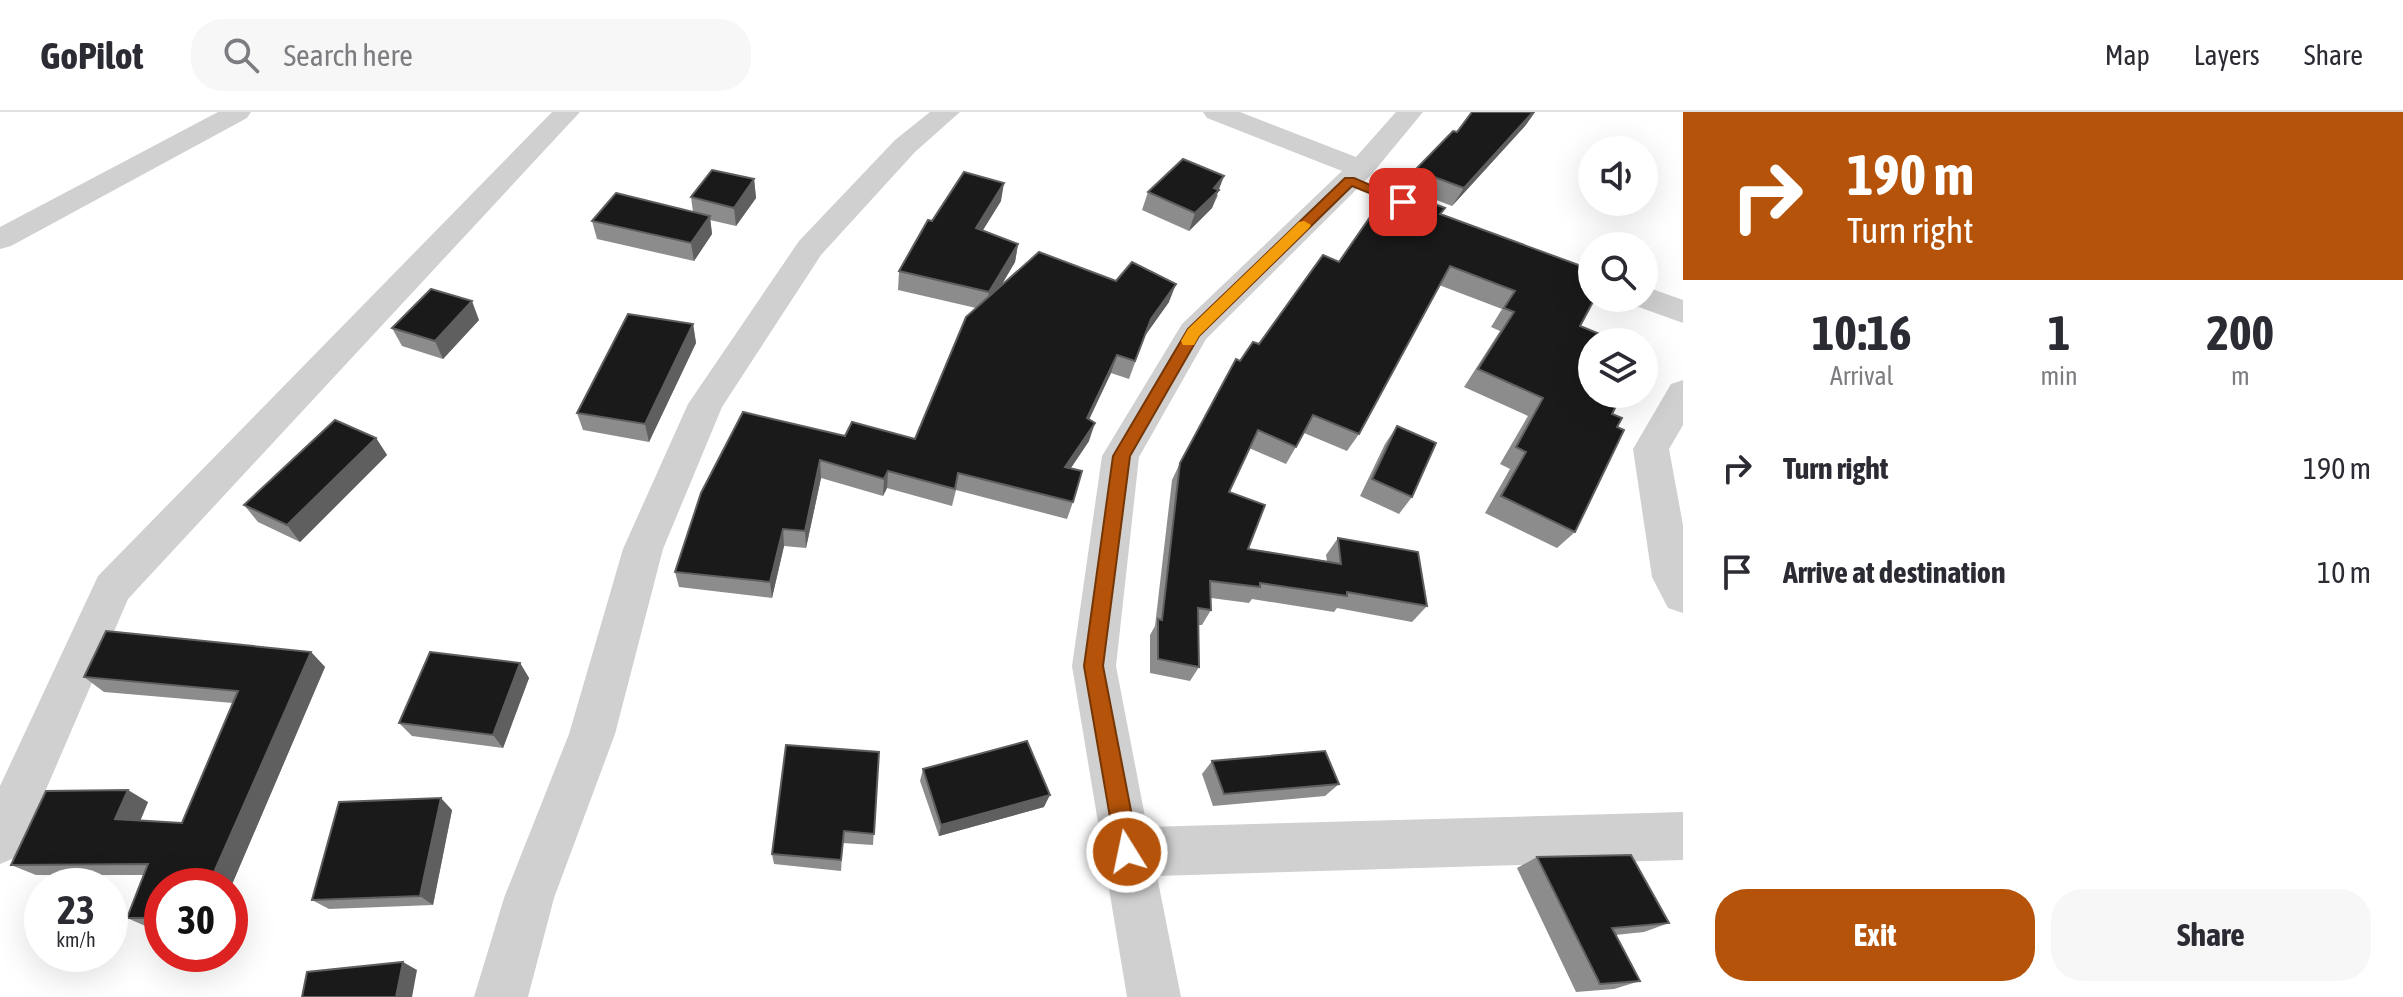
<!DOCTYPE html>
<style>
:root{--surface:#fff;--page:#f7f7f7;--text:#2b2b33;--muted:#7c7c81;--line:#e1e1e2;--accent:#b45309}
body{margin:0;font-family:"Asap Condensed",sans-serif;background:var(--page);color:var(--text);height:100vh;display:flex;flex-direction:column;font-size:30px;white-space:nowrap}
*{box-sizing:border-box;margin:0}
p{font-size:26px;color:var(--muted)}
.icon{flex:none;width:44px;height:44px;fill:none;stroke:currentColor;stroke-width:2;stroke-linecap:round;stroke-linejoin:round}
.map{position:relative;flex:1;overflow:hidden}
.panel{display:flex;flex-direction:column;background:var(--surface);width:720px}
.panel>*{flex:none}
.top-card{background:#b45309;color:#fff;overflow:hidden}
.fabs{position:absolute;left:1578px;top:24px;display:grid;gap:16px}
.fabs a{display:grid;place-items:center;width:80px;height:80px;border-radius:50%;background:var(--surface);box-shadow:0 8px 32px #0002;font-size:40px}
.speed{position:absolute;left:24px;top:756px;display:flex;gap:16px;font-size:40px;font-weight:700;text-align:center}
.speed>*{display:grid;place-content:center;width:104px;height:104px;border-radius:50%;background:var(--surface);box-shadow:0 8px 32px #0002;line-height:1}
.speed small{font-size:20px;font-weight:400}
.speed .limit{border:12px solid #d22;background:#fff;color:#111}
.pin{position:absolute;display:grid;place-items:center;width:68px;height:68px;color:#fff;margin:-34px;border-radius:16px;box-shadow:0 4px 12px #0006}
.me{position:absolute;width:88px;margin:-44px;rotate:350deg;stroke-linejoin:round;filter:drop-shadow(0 0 6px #0008)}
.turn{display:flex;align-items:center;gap:28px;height:168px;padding:0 32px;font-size:36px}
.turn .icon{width:104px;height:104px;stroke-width:2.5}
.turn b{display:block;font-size:56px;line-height:68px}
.eta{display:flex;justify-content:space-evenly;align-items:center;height:136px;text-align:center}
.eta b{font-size:48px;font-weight:700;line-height:56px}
.action{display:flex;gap:16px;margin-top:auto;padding:16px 32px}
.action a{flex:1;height:92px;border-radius:32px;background:var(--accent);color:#fff;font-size:32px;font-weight:700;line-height:92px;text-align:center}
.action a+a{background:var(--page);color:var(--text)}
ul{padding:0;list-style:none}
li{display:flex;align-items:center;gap:24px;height:104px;padding:0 32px}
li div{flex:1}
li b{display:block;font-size:30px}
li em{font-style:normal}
header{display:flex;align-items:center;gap:48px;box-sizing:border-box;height:112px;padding:0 40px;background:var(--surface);border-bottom:2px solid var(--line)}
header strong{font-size:38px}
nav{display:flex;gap:44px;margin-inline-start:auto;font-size:28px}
.search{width:560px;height:72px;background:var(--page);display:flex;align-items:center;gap:20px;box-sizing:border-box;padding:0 28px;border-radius:32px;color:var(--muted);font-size:30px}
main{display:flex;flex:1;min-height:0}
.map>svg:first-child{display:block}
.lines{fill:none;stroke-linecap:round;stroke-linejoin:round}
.street{fill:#d0d0d0;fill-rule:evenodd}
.wall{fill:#8c8c8c}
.shaded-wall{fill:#5f5f5f}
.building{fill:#1a1a1a;stroke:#5f5f5f;stroke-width:2}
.route{fill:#b45309;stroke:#753606;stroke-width:2}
.slow{fill:#f59e0b}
</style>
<header>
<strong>GoPilot</strong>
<div class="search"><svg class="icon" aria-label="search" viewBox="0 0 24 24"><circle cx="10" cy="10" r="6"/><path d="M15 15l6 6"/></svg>Search here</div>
<nav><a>Map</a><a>Layers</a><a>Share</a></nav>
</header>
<main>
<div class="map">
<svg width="1683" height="885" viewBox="0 0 1683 885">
<rect width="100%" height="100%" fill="#fff"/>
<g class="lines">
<g class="street">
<path d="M218,0H251L247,6L11,134L0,137V115Z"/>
<path d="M552,0H580L128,487L17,745L0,752V674L98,464Z"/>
<path d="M930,0H960L915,40L821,143L722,295L663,437L615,622L554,786L528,885H474L504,786L569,622L623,437L688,292L799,129L895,28Z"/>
<path d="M1203,0H1240L1356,45L1396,0H1423L1371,63L1206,227L1139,345L1116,554L1147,715L1683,700V748L1157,764L1181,885H1127L1072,554L1102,344L1182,212L1342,59L1207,6Z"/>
<path d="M1644,174L1683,188V211L1633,193L1628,186H1644Z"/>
<path d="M1683,268V313L1669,337L1683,413V501L1668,496L1652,465L1633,337L1671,272Z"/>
</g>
</g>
<g class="wall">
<path d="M1472,0H1535L1525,14L1452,94L1405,76L1415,58L1457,20Z"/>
<path d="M754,67L756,86L736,114L710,108L712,122L694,149L597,127L592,109L693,100L691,85Z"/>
<path d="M1148,80L1218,83L1212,96L1189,119L1142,98Z"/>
<path d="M1001,89L983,118L1018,132L1015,150L1001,174L1169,190L1144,225L1129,267L1111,261L1089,308V329L1071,356L1073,390L1067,407L956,378L952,394L887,376L883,384L821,366L806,436L784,434L772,486L679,475L675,460L845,324L915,327L976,196L898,178L899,159L932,109Z"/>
<path d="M1445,96L1441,102L1580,214L1612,302L1575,420L1557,436L1485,401L1510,357L1500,352L1528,304L1464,275L1500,219L1491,215L1502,197L1439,173L1359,322L1347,339L1304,321L1286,352L1249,336L1229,380L1248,437L1327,449L1326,443L1338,426L1427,494L1412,510L1337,496L1334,500L1252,487L1249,491L1211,486V498L1202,513H1199V555L1190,569L1150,561V523L1155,514L1172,368L1180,351L1240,249L1259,232L1339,150Z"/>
<path d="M479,208L443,247L402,234L392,216Z"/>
<path d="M693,212L696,231L649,330L583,318L577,301Z"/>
<path d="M1397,314L1412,385L1399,402L1360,384L1385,332Z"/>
<path d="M376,326L387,343L300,430L258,410L244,393Z"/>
<path d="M311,540L325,555L230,777V774H162V815L150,816L127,806L144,763H36L11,753L148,690L140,709L182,711L233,591L104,580L84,565Z"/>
<path d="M520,551L529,566L503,636L412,624L399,611Z"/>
<path d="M879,640L873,733L843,731L841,759L774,752L772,742Z"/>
<path d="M1212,649L1339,672L1325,684L1213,694L1202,662Z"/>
<path d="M923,657L1044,695L939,724L920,669Z"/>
<path d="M452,698L433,793L329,797L312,788Z"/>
<path d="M1537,745L1669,811L1644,820L1615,823L1640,869L1614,877L1576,880L1517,756Z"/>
</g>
<g class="shaded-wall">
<path d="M1533,0H1535L1525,14L1452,94L1464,76Z"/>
<path d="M1224,64L1212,96L1189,119L1195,101L1214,76Z"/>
<path d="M754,67L756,86L736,114L734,96Z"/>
<path d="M1004,71L1001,89L973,134L976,116Z"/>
<path d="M710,104L712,122L694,149L691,131Z"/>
<path d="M1018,132L1015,150L986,199L989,180Z"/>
<path d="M1176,172L1169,190L1144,225L1129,267L1151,207Z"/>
<path d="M472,189L479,208L443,247L435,229Z"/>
<path d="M693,212L696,231L649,330L645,312Z"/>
<path d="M1117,243L1111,261L1081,324L1087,306Z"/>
<path d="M1095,311L1089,329L1060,372L1065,355Z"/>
<path d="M376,326L387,343L300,430L287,413Z"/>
<path d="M820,348L821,366L806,436L805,419Z"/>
<path d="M888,359L887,376L883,384L884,367Z"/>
<path d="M783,417L784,434L772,486L770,470Z"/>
<path d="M311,540L325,555L230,777V774H208Z"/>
<path d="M520,551L529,566L503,636L493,623Z"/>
<path d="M128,678L148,690L136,719L115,707Z"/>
<path d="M1050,683L1044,695L939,724L941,713Z"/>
<path d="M441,686L452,698L433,793L420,784Z"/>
<path d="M403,850L417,858L412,885H396Z"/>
</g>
<g class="building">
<path d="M1472,0H1533L1464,76L1415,58L1453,19L1457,20Z"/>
<path d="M1183,47L1224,64L1214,76L1219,78L1195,101L1148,80Z"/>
<path d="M712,58L754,67L734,96L691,85Z"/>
<path d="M964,60L1004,71L976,116L1018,132L989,180L899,159L928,108L932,109Z"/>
<path d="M1396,77L1445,96L1440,102L1592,158V186H1595L1580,214L1619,230H1592V282H1622L1612,302L1622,306L1617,315L1624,318L1575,420L1501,384L1526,340L1516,335L1543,286L1478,257L1514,200L1504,196L1515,179L1450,154L1359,322L1313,303L1296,335L1258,318L1229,380L1265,393L1248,437L1341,452L1338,426L1418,440L1427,494L1347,480V484L1260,471V475L1210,469L1211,498L1198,496L1199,555L1158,547V507L1162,508L1180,351L1236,247L1240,249L1253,230L1259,232L1323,143L1339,150L1386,82L1389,84Z"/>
<path d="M616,81L710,104L691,131L592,109Z"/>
<path d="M1039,140L1116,169L1132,150L1176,172L1151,207L1135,249L1117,243L1087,306L1095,311L1065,355L1082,359L1073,390L958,361L955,377L888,359L884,367L820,348L805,419L783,417L770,470L675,460L701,381L743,300L845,324L852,310L915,327L966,205Z"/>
<path d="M431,177L472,189L435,229L392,216Z"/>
<path d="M628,202L693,212L645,312L577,301Z"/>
<path d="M335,308L376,326L287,413L244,393Z"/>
<path d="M1397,314L1436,331L1412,385L1372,367Z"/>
<path d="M106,519L311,540L208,774H162V806H127L148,752L11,753L46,679L128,678L115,707L182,711L238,579L84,565Z"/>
<path d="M430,540L520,551L493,623L399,611Z"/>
<path d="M1027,629L1050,683L941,713L923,657Z"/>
<path d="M786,633L879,640L874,722L844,719L841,748L772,742Z"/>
<path d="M1325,639L1339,672L1224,682L1212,649Z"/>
<path d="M441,686L420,784L312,788L339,690Z"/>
<path d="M1631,743L1669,811L1612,816L1640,869L1600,872L1537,745Z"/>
<path d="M403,850L396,885H302L307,860Z"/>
</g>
<path class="route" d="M1345,66H1354L1410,90L1399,93L1352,74L1199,224L1130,344L1103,554L1139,740L1135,747L1127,751L1120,747L1116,740L1084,554L1113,344L1188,217Z"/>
<path class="slow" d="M1304,109L1311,113L1309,116L1199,224L1194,233H1183L1181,229L1188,217L1299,110Z"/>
</svg>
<div class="fabs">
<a><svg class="icon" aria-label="sound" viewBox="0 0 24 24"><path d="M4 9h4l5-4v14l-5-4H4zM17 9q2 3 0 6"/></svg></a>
<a><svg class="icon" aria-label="search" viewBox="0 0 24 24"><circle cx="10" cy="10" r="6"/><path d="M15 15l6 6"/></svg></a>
<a><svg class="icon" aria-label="layers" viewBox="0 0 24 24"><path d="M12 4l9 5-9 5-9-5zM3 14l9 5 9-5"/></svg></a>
</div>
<div class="speed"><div>23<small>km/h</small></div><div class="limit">30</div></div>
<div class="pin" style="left:1403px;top:90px;background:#d93025"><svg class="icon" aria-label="arrive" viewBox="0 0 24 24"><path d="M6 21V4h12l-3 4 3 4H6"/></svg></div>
<svg class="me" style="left:1127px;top:740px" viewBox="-20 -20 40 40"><circle r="17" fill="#b45309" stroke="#fff" stroke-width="3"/><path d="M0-11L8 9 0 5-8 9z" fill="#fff"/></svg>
</div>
<section class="panel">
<div class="top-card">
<div class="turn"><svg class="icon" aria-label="right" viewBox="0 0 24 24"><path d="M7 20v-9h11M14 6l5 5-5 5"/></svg><div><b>190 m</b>Turn right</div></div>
</div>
<div class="eta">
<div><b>10:16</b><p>Arrival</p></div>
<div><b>1</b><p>min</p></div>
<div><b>200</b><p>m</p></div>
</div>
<ul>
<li><svg class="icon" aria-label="right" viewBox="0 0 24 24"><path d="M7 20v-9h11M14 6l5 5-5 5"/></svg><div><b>Turn right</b></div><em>190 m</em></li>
<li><svg class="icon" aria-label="arrive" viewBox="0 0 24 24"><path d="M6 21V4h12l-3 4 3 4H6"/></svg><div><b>Arrive at destination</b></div><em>10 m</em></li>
</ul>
<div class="action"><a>Exit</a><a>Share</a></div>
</section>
</main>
